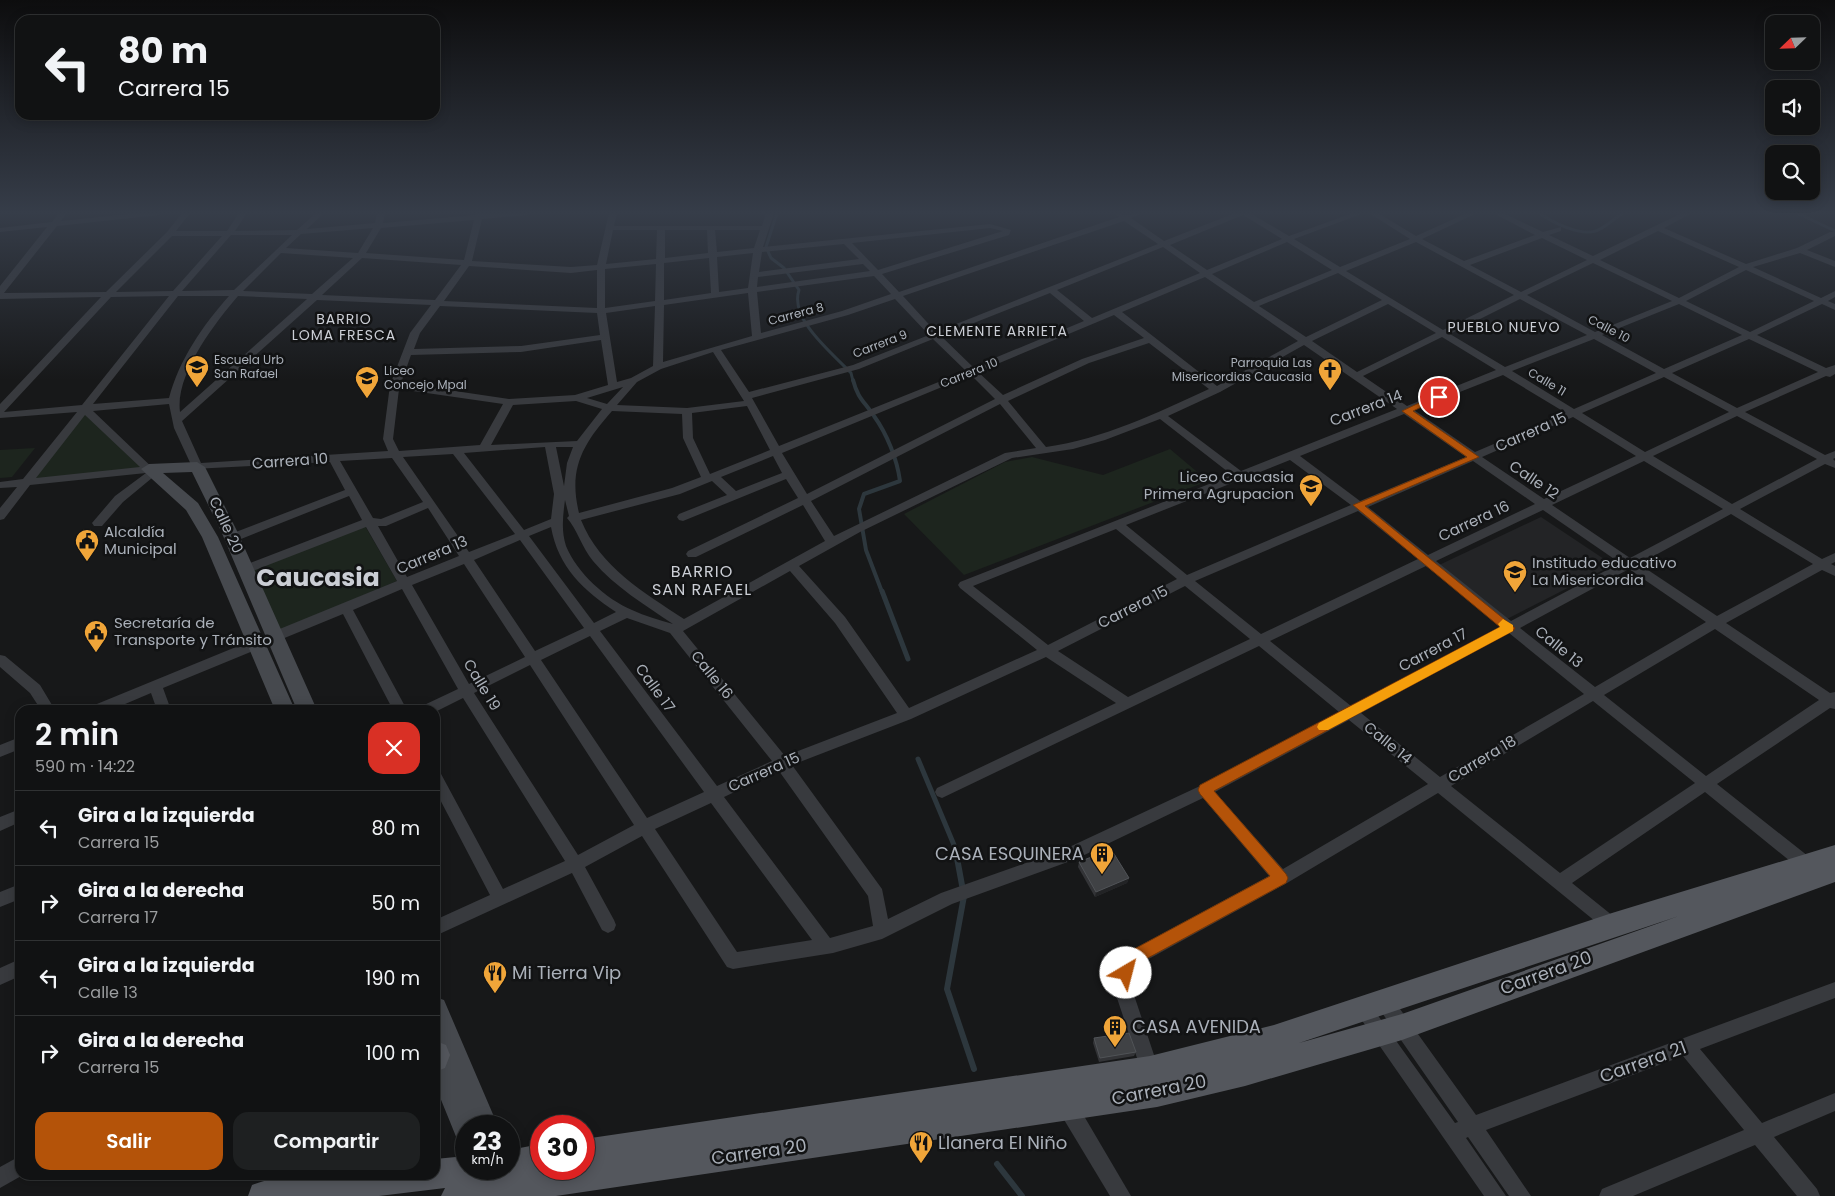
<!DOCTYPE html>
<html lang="es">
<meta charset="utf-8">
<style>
:root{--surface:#111213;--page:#1e2021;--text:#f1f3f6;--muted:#9c9ea0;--line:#303233;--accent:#b45309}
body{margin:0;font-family:Poppins,sans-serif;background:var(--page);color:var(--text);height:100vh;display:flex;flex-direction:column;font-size:19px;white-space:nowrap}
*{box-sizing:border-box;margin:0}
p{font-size:16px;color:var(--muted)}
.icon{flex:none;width:28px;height:28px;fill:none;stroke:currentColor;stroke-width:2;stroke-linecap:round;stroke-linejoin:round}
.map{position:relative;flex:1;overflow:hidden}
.sheet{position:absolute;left:15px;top:705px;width:425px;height:475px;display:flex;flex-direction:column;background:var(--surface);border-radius:15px;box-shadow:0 2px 12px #0003,0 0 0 1px var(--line)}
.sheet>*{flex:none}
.banner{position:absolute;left:15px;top:15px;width:425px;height:105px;border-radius:15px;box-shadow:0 2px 12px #0003,0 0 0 1px var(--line);background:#111213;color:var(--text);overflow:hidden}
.needle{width:32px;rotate:247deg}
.buttons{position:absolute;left:1765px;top:15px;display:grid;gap:10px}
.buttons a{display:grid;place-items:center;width:55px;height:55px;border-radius:10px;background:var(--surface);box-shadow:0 2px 12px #0003,0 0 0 1px var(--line);font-size:25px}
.speed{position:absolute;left:455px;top:1115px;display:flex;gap:10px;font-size:25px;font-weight:700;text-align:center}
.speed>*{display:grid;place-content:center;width:65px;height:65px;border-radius:50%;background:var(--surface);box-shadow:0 2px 12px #0003,0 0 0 1px var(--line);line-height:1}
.speed small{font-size:12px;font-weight:400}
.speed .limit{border:8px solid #d22;background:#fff;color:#111}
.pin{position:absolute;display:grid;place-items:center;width:42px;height:42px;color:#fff;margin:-21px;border:2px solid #fff;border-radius:50%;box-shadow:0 1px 5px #0007}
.me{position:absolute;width:55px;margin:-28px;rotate:37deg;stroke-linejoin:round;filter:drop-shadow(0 0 4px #0008)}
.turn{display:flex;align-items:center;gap:18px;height:105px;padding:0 20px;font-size:22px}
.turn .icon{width:65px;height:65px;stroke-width:2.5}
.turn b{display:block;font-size:35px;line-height:42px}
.round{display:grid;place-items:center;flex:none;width:52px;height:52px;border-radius:15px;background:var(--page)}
.overview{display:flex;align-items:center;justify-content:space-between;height:85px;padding:0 20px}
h1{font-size:30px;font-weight:600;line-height:38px}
.action{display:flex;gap:10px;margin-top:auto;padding:10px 20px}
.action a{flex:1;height:58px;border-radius:15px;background:var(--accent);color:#fff;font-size:20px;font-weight:600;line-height:58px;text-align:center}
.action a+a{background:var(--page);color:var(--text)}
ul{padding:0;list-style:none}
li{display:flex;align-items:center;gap:15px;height:75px;padding:0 20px;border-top:1px solid var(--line)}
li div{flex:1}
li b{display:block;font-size:19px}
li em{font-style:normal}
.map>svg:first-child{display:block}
.built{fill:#232426}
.green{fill:#1d251e}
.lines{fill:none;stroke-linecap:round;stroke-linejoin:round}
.stream-far3{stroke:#2d373d;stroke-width:3}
.stream-far2{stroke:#2d373d;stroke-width:4}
.stream-far1{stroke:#2d373d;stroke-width:5}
.stream{stroke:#2d373d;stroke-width:6}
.street{fill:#383a3e;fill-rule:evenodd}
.secondary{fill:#46494e;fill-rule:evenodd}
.primary{fill:#54575d;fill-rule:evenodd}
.wall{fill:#333437}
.shaded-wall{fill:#222325}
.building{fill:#404245;stroke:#505357}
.route{fill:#b45309;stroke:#753606}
.slow{fill:#f59e0b}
.labels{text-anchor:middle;stroke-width:5;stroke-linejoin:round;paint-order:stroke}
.far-street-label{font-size:12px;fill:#aab0b9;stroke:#121314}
.far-poi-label{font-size:12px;fill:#aab0b9;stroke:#121314;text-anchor:start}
.far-neighbourhood-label{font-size:14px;letter-spacing:1px;fill:#cbced5;stroke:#121314}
.street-label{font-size:15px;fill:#aab0b9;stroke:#121314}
.poi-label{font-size:15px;fill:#aab0b9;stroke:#121314;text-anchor:start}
.neighbourhood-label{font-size:16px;letter-spacing:1px;fill:#cbced5;stroke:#121314}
.near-poi-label{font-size:18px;fill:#aab0b9;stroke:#121314;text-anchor:start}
.near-street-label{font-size:18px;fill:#aab0b9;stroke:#121314}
.town-label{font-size:25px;font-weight:bold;fill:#cbced5;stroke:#121314}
</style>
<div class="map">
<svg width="1835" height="1196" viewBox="0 0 1835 1196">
<rect width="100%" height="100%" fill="#171819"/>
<path class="built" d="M1541,517L1613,565L1507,619L1437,566Z"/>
<g class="green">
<path d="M85,414L143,468L31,480Z"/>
<path d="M35,448L12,477L0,478V450Z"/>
<path d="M1170,449L1208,481L964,575L904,514L1005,462L1032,457L1103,475Z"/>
<path d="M365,526L397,581L279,631L252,570Z"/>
</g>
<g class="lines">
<g class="stream-far3">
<path d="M777,213L766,247L771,258L784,268L799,290C789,319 832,353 851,373L853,381"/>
<path d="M1539,213C1552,222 1584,239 1600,229C1608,225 1615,218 1623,213"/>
<path d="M1797,213L1835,231"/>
</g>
<path class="stream-far2" d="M853,380C858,399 864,401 874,416C887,434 897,459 900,481L864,494L859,509L866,550L882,592"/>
<g class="stream-far1">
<path d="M882,591L908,659"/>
<path d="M918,759L954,845L957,859"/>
</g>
<g class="stream">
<path d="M957,858L964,896L947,989L974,1069"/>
<path d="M997,1164L1022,1196"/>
</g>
<g class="street">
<path d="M59,213H67L61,221L138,213H163L159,215L57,226L4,293L106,292L167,232L182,213H190L176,231H227L239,213H247L235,231L297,230L316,213H324L307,229L375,223L377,213H385L383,223L476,215V213H531L527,215L482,219L472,261L571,267L597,265L609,213H617L614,226H762L766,213H774L763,247L990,224L1011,230L1009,235L882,274L899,292L1119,217L1114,213L1126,215L1143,213L1131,218L1164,241L1235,213H1250L1289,236L1353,213H1364L1294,239L1340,267L1410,239L1369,213H1378L1416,236L1467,213H1477L1422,239L1464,261L1535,235L1493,213H1503L1543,232L1561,227V231L1549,235L1593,256L1682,213H1692L1664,228L1746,264L1797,248L1830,232H1835V236L1807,250L1835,261V267L1800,253L1753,267L1821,298L1835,291V297L1828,301L1835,304V310L1822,304L1757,335L1826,368L1835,365V374L1830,377L1826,376L1745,412L1825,455L1835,451V458L1833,459L1835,461V468L1825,464L1740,509L1822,559L1835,553V562L1831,564L1835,566V576L1822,570L1726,623L1830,693L1835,692V709L1830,708L1717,784L1813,860L1815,865L1813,870L1807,872L1801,870L1705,792L1572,883L1618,920L1620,925L1618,930L1612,933L1606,930L1438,793L1287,883L1136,966L1131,986L1159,1070L1156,1076L1150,1079L1144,1076L1141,1070L1113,986L1123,955L1269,876L1203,798L1076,859L952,904L882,939L833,953L733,969L727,967L642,836L585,867L614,920L616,925L614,930L608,933L602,930L572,873L435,936V920L490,895L435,790V770L440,772L503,889L565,861L463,698L435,712V710H420L422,706L458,689L402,589L353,610L407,710H393L343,614L163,688L171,710H157L151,693L111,710H90L92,706L397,581L366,527L250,572H242L240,569L242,566L362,520L349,496L236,541H228L226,538L228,535L345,490L330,462L193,469L174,428L169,404L93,411L158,473L123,502L102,526H94L92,523L115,496L146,473L30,485L4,519L0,520V508L17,487L0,488V482L23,479L77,412L0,418V404L101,297L0,299V286L47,227L0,232V228L52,222ZM1243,215L1282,239L1207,270L1170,245ZM474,220L464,260L366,253L381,228ZM1124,221L1158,244L936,332L903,296ZM373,228L358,253L286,248L301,234ZM990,228L1003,231L878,270L852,243ZM613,230H657L656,259L606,264ZM665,230H707L708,253L665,258ZM715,230H760L754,248L717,252ZM1658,231L1739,267L1679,298L1600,260ZM231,235H292L234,290L182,291ZM172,236H222L173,291L116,292ZM1542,238L1587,260L1521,292L1470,265ZM1287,242L1332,270L1254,302L1212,274ZM1416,242L1514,295L1443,330L1346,271ZM844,244L859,259L759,272L762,252ZM1163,247L1200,273L1092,318L1057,290ZM281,253L353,258L312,294L243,291ZM753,253L748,288L719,292L717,257ZM362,258L461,265L435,300L322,295ZM709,258L711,293L664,300V263ZM1593,263L1672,301L1595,332L1527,295ZM656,264L655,301L605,308V269ZM863,264L870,271L757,287L758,277ZM469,266L571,273L597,270V308L444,301ZM1746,270L1814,301L1750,332L1686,301ZM1338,273L1382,300L1306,337L1259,306ZM874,276L891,294L842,311L761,333L757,292ZM1205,277L1298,341L1217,386L1122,312ZM748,293L752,336L663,362L664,305ZM1050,293L1084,321L973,367L941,336ZM169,296L82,405L4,412L111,297ZM178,296H229C203,325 179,360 169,398L93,404ZM238,296L307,299L180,412C175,374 215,323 238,296ZM895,299L929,335L853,365L749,392L721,350L848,315ZM1520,299L1587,335L1505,367L1450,334ZM317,300L431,305L410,333L390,385L383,439L388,451L201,463L182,421ZM1388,304L1436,333L1357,372L1312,341ZM1679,304L1742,335L1664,369L1602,335ZM440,306L597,313L600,335L521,346L414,349L420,333ZM655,306L653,366L631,378L617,382L606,313ZM1114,315L1144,338L1082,359L1003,395L978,372ZM1442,337L1496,370L1407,406L1363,376ZM933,339L966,371L779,446L752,398L859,369ZM1594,339L1656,373L1574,409L1512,371ZM1749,339L1818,372L1737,408L1672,373ZM601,340L608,385L575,395L509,399L401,383L411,355L521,352ZM1149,343L1209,389C1157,413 1103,439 1046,447L1008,401L1089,363ZM1304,345L1397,409L1241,471L1168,416L1220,392ZM713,352L744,401L687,408L617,405L637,382L661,369ZM971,375L995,399L807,494L782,453ZM1503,375L1566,413L1475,452L1414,410ZM1664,377L1729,412L1645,452L1582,413ZM623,387L607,404L587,398ZM399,389L503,404L480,445L399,451L393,439ZM576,401L602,409L577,441L491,445L513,405ZM1000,404L1036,448L1005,453L834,536L811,501ZM747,406L770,450L710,474L693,438L692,413ZM612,411L682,414L683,438L701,477L672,488L579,513C568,468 583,444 612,411ZM1404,414L1466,457L1360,501L1300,456ZM85,415L140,467L36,478ZM1737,416L1817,459L1732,504L1653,456ZM1573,417L1636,456L1544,499L1482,457ZM1160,419L1232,475L960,582L958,585L960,588L1037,650L909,708L845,617L799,566L860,532L1012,458L1073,449L1105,440ZM545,447L554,494L551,519L524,530L464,453ZM556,447H573L567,463L564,486ZM453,454L515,534L469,552L403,457ZM773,456L782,473L736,491L721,477ZM392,458L423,502L381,519L373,518L340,461ZM1290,460L1351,505L1187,575L1126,525ZM1473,461L1535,504L1428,555L1368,507ZM1644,461L1723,509L1630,558L1552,505ZM786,479L798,498L688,551L686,554L688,557H696L803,505L825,541L684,619C643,592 600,567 581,520L680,494L712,481L727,495L679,514L677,517L679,520L683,521ZM565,500L569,516L567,518C577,529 582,548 593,561C615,587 645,605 673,624C659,620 645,616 632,610C606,599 577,573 566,546C561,531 563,515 565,500ZM428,508L459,556L407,577L378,526H386ZM1543,510L1620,563L1511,621L1436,561ZM1358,511L1418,559L1261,634L1195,581ZM1731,514L1813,564L1717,616L1639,564ZM551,527C558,567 584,591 616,612L594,623L529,536ZM1116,529L1177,579L1048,645L973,586ZM520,540L584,628L535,651L474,560ZM464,564L525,657L469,684L412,585ZM1426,566L1501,626L1351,706L1270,641ZM1629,569L1706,622L1595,687L1520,628ZM790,571L835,623L897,713L785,756L683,631ZM1185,586L1250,639L1128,697L1058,651ZM627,618L670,633L772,761L717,786L600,631ZM1715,629L1819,700L1706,776L1604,695ZM1509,633L1584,694L1440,777L1361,713ZM590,636L704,792L647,818L541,660ZM1259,646L1339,712L1200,786L1065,849L941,893L888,919L882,889L792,765L911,719L1046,657L1116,703L937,788L935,792L937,796L942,798ZM530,665L634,825L578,855L474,693ZM1593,701L1695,783L1560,873L1451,786ZM1349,720L1428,784L1283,869L1215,792ZM779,771L868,896L873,926L830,938L724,797ZM711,803L812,940L737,952L655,829Z"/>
<path d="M1022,213H1034L1030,215Z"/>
<path d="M0,655L5,656L40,685L55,710H41L30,693L0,667Z"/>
<path d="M20,737V749L0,757V745Z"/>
<path d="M20,809V822L0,831V817Z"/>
<path d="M20,884V899L0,907V892Z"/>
<path d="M20,959V976L0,985V968Z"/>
<path d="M1835,982V998L1700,1049L1762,1123L1835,1093V1111L1774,1137L1817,1189L1820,1196H1797L1755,1145L1633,1196H1599L1602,1189L1744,1130L1683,1056L1486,1130L1531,1196H1509L1468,1137L1466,1138L1506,1196H1484L1354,1009L1357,1003L1363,1000L1369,1003L1455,1123L1458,1122L1378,1007L1375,1001L1378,995L1384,992L1390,995L1476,1115Z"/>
<path d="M1067,1097L1074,1099L1131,1196H1110L1060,1113L1058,1106L1060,1099Z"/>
<path d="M20,1156V1175H23L0,1188V1167Z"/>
</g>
<g class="secondary">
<path d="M197,462L205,467L237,531L317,710H297L221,531L192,472L163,473L198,503L218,537L295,710H275L202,537L186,510L141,469L149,464Z"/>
<path d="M435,997L444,1000L498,1126H466V1143L457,1139L435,1085Z"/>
</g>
<g class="primary">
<path d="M1835,845V882L1402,1040L1245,1086L1157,1107L556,1196H441L445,1188L379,1196H248L252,1185C296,1167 386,1175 435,1175V1159L466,1156V1169H495L492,1176L500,1175L496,1169H509V1150L541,1144V1169H584V1139L1150,1056L1274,1025L1612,913ZM1679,916L1402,1014L1299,1043Z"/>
<path d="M436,1041L446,1045L450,1055L445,1068L435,1072Z"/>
</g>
</g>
<g class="wall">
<path d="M1079,862L1129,878L1127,883L1095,897L1078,867Z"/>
<path d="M1094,1038L1136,1052L1134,1056L1099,1062L1093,1043Z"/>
</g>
<path class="shaded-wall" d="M1129,878L1127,883L1095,897L1096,892Z"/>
<g class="building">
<path d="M1111,849L1129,878L1096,892L1079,862Z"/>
<path d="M1129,1033L1136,1052L1100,1058L1094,1038Z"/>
</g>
<linearGradient id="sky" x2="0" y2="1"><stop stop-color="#0d0d0e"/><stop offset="0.56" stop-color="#363d49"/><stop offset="1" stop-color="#363d49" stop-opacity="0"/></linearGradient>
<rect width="1835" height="380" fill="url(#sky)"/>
<path class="route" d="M1436,395L1443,397L1413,411L1479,457L1365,506L1515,628L1513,631L1214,791L1286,874L1288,878L1286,883L1135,965L1131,979L1126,981L1120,979L1118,973L1123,955L1270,876L1200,794L1198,790L1200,785L1500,627L1353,505L1467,457L1402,411Z"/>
<path class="slow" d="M1503,619L1513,625V631L1328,730H1319L1317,727L1319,723L1500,627L1498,624Z"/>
<defs>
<g id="school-pin" transform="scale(1.25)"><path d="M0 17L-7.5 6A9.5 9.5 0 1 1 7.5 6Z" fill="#f0a539" stroke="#121314"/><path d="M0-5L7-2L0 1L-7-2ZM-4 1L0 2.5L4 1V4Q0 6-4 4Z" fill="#111"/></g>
<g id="church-pin" transform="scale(1.25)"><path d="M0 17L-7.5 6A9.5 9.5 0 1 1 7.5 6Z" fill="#f0a539" stroke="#121314"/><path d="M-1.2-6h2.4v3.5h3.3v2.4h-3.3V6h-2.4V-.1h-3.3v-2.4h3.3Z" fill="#111"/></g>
<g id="civic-pin" transform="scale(1.25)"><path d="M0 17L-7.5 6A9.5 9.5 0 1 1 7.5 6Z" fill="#f0a539" stroke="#121314"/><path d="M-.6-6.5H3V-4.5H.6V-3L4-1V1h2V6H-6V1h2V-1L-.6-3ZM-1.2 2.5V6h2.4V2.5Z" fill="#111"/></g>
<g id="building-pin" transform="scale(1.25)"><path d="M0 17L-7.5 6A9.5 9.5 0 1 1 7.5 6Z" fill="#f0a539" stroke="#121314"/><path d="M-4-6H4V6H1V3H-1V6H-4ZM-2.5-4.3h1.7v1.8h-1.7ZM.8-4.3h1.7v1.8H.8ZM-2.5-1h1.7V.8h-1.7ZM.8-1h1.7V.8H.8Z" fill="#111"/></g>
<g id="restaurant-pin" transform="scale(1.25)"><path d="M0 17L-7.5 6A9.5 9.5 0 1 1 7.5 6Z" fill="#f0a539" stroke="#121314"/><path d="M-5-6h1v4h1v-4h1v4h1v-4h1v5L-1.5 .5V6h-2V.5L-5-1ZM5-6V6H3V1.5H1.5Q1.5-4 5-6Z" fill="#111"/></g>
</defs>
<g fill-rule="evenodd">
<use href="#school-pin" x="197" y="367"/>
<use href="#church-pin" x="1330" y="370"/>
<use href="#school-pin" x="367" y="378"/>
<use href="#school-pin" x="1311" y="486"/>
<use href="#civic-pin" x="87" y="541"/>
<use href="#school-pin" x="1515" y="572"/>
<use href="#civic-pin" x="96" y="632"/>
<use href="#building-pin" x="1102" y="854"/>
<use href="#restaurant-pin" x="495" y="973"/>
<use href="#building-pin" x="1115" y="1027"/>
<use href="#restaurant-pin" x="921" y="1143"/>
</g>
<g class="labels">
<g class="far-street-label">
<text transform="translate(796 314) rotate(-15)" y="4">Carrera 8</text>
<text transform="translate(1609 329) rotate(28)" y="4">Calle 10</text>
<text transform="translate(880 344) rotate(-21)" y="4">Carrera 9</text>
<text transform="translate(969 373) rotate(-22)" y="4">Carrera 10</text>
<text transform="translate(1547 382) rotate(31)" y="4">Calle 11</text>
</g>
<g class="far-poi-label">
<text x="214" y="364">Escuela Urb<tspan x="214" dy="14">San Rafael</tspan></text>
<text x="1312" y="367" text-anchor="end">Parroquia Las<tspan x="1312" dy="14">Misericordias Caucasia</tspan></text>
<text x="384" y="375">Liceo<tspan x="384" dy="14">Concejo Mpal</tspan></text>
</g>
<g class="far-neighbourhood-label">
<text x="344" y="324">BARRIO<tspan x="344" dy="16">LOMA FRESCA</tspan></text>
<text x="1504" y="332">PUEBLO NUEVO</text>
<text x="997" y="336">CLEMENTE ARRIETA</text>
</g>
<g class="street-label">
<text transform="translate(1366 408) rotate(-21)" y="5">Carrera 14</text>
<text transform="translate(1531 432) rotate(-24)" y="5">Carrera 15</text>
<text transform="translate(290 461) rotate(-4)" y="5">Carrera 10</text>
<text transform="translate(1534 480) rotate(34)" y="5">Calle 12</text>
<text transform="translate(1474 521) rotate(-25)" y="5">Carrera 16</text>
<text transform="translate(226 525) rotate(65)" y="5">Calle 20</text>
<text transform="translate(432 555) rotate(-23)" y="5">Carrera 13</text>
<text transform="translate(1133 607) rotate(-27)" y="5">Carrera 15</text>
<text transform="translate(1559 647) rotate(39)" y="5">Calle 13</text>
<text transform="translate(1433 650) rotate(-28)" y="5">Carrera 17</text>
<text transform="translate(712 675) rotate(51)" y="5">Calle 16</text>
<text transform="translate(482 685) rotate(59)" y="5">Calle 19</text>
<text transform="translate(655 688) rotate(54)" y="5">Calle 17</text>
<text transform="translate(1388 743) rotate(39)" y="5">Calle 14</text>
<text transform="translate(1482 759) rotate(-31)" y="5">Carrera 18</text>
<text transform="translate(764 772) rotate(-24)" y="5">Carrera 15</text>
</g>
<g class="poi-label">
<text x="1294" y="482" text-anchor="end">Liceo Caucasia<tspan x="1294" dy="17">Primera Agrupacion</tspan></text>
<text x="104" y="537">Alcaldía<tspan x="104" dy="17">Municipal</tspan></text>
<text x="1532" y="568">Institudo educativo<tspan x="1532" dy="17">La Misericordia</tspan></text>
<text x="114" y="628">Secretaría de<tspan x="114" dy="17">Transporte y Tránsito</tspan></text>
</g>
<g class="neighbourhood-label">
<text x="702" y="577">BARRIO<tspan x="702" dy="18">SAN RAFAEL</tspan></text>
</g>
<g class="near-poi-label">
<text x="1084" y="860" text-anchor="end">CASA ESQUINERA</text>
<text x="512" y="979">Mi Tierra Vip</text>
<text x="1132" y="1033">CASA AVENIDA</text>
<text x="938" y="1149">Llanera El Niño</text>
</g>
<g class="near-street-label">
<text transform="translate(1546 973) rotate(-20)" y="6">Carrera 20</text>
<text transform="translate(1643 1062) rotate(-20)" y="6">Carrera 21</text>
<text transform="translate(1159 1090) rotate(-11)" y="6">Carrera 20</text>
<text transform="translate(759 1152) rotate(-8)" y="6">Carrera 20</text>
</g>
<g class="town-label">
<text x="318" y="586">Caucasia</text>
</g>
</g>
</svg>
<div class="buttons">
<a><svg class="needle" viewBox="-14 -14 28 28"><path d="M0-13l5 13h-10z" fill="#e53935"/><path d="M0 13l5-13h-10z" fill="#9c9ea0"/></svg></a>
<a><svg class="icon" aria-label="sound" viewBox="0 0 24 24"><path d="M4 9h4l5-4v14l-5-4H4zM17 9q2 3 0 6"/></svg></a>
<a><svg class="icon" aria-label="search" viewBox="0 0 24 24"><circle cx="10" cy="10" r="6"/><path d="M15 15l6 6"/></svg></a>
</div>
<div class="speed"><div>23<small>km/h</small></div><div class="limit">30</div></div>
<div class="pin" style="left:1439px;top:397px;background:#d93025"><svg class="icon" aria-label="arrive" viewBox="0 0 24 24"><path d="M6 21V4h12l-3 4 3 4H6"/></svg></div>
<svg class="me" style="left:1126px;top:973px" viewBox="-20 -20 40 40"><circle r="19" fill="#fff"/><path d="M0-13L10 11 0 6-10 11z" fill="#b45309"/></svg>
<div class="banner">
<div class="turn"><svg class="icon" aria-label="left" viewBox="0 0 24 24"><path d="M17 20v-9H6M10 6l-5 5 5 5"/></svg><div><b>80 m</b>Carrera 15</div></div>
</div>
<section class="sheet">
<div class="overview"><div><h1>2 min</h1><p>590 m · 14:22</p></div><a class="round" style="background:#d93025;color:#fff"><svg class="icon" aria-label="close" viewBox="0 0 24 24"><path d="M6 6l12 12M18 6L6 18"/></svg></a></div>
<ul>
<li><svg class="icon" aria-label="left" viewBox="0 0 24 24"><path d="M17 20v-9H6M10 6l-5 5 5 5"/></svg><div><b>Gira a la izquierda</b><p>Carrera 15</p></div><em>80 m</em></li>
<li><svg class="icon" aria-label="right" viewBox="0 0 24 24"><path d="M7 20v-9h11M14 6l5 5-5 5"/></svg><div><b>Gira a la derecha</b><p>Carrera 17</p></div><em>50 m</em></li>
<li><svg class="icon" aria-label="left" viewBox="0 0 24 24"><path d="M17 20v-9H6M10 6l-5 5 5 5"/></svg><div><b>Gira a la izquierda</b><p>Calle 13</p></div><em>190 m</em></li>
<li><svg class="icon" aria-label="right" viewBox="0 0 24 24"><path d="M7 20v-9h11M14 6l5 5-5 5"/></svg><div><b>Gira a la derecha</b><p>Carrera 15</p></div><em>100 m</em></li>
</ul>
<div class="action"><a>Salir</a><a>Compartir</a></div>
</section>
</div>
